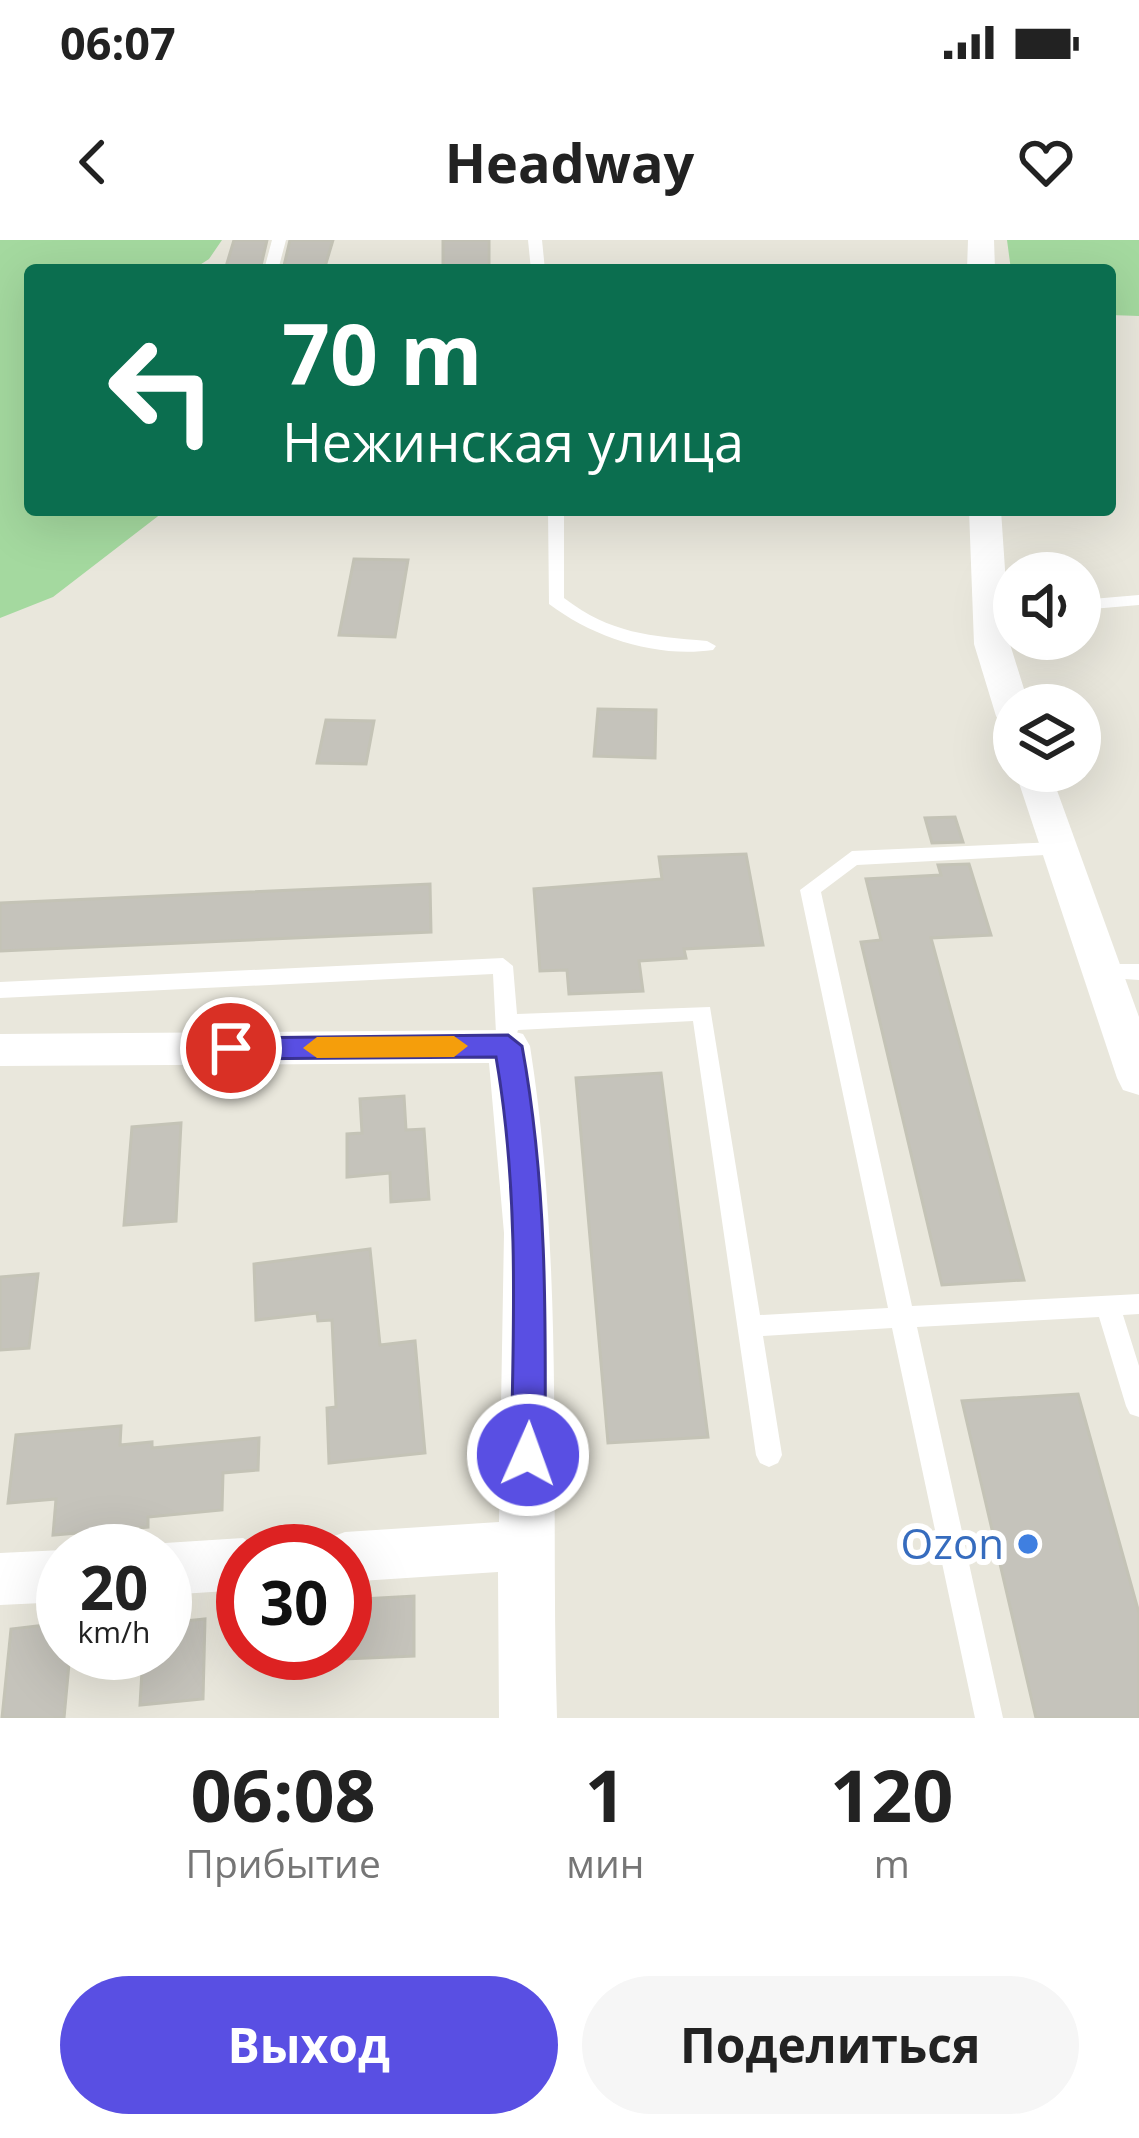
<!DOCTYPE html>
<html lang="ru">
<meta charset="utf-8">
<style>
:root{--surface:#fff;--page:#f6f6f6;--text:#222;--muted:#767676;--accent:#594fe3}
body{margin:0;font-family:"Open Sans",sans-serif;background:var(--page);color:var(--text);height:100vh;display:flex;flex-direction:column;font-size:45px;white-space:nowrap}
*{box-sizing:border-box;margin:0}
p{font-size:39px;color:var(--muted)}
.icon{flex:none;width:66px;height:66px;fill:none;stroke:currentColor;stroke-width:2;stroke-linecap:round;stroke-linejoin:round}
.map{position:relative;height:1478px;overflow:hidden}
.drawer{display:flex;flex-direction:column;background:var(--surface);flex:1}
.drawer>*{flex:none}
.guide{position:absolute;left:24px;top:24px;width:1092px;height:252px;border-radius:12px;box-shadow:0 12px 48px #0002;background:#0b6e4f;color:#fff;overflow:hidden}
.tools{position:absolute;left:993px;top:312px;display:grid;gap:24px}
.tools a{display:grid;place-items:center;width:108px;height:108px;border-radius:50%;background:var(--surface);box-shadow:0 12px 48px #0002;font-size:60px}
.speed{position:absolute;left:36px;top:1284px;display:flex;gap:24px;font-size:60px;font-weight:700;text-align:center}
.speed>*{display:grid;place-content:center;width:156px;height:156px;border-radius:50%;background:var(--surface);box-shadow:0 12px 48px #0002;line-height:1}
.speed small{font-size:30px;font-weight:400}
.speed .limit{border:18px solid #d22;background:#fff;color:#111}
.pin{position:absolute;display:grid;place-items:center;width:102px;height:102px;color:#fff;margin:-51px;border:6px solid #fff;border-radius:50%;box-shadow:0 3px 12px #0007}
.me{position:absolute;width:132px;margin:-66px;rotate:2deg;stroke-linejoin:round;filter:drop-shadow(0 0 9px #0008)}
.turn{display:flex;align-items:center;gap:42px;height:252px;padding:0 60px;font-size:54px}
.turn .icon{width:156px;height:156px;stroke-width:2.5}
.turn b{display:block;font-size:84px;line-height:102px}
.eta{display:flex;justify-content:space-evenly;align-items:center;height:204px;text-align:center}
.eta b{font-size:72px;font-weight:700;line-height:84px}
.cta{display:flex;gap:24px;margin-top:auto;padding:24px 60px}
.cta a{flex:1;height:138px;border-radius:72px;background:var(--accent);color:#fff;font-size:48px;font-weight:700;line-height:138px;text-align:center}
.cta a+a{background:var(--page);color:var(--text)}
.status{display:flex;justify-content:space-between;align-items:center;height:84px;padding:0 60px;background:var(--surface);direction:ltr}
.status svg{height:33px;fill:currentColor}
header{display:flex;justify-content:space-between;align-items:center;height:156px;padding:0 60px;background:var(--surface);font-size:54px;font-weight:700}
.map>svg:first-child{display:block}
.green{fill:#a4d99f}
.building{fill:#c5c3bb;stroke:#c4c3b6;stroke-width:3}
.lines{fill:none;stroke-linecap:round;stroke-linejoin:round}
.service{fill:#fff;fill-rule:evenodd}
.minor{fill:#fff;fill-rule:evenodd}
.route{fill:#594fe3;stroke:#3a3394;stroke-width:3}
.slow{fill:#f59e0b}
.shop-dot{fill:#3f7fe0;stroke:#fff;stroke-width:4.5}
.labels{text-anchor:middle;stroke-width:12;stroke-linejoin:round;paint-order:stroke}
.near-shop-label{font-size:42px;fill:#366cbe;stroke:#fff;text-anchor:end}
</style>
<div class="status"><b>06:07</b><svg viewBox="0 0 49 12"><path d="M0 12V9h3v3zM5 12V6h3v6zM10 12V3h3v9zM15 12V0h3v12zM26 1h20v11H26zM47 4h2v5h-2z"/></svg></div>
<header><svg class="icon" aria-label="back" viewBox="0 0 24 24"><path d="M15 5l-7 7 7 7"/></svg>Headway<svg class="icon" aria-label="heart" viewBox="0 0 24 24"><path d="M12 20l-8-8c-3-5 5-10 8-4 3-6 11-1 8 4z"/></svg></header>
<div class="map">
<svg width="1139" height="1478" viewBox="0 0 1139 1478">
<rect width="100%" height="100%" fill="#e9e7dc"/>
<g class="green">
<path d="M0,0H222L209,19L192,30H30V270H166L53,357L0,378Z"/>
<path d="M1007,0H1139V76L1110,75V30H1011Z"/>
</g>
<g class="building">
<path d="M234,0H267L260,30H225Z"/>
<path d="M290,0H333L324,30H283Z"/>
<rect x="443" y="0" width="46" height="30"/>
<path d="M354,319L408,320L395,397L339,395Z"/>
<path d="M598,469L656,470L655,518L594,516Z"/>
<path d="M326,480L374,481L366,524L317,523Z"/>
<path d="M955,577L963,602L932,603L925,578Z"/>
<path d="M746,614L763,705L684,709L686,718L639,721L643,751L569,754L567,730L540,731L534,649L662,639L659,617Z"/>
<path d="M969,624L991,695L931,698L1024,1040L942,1045L861,702L881,700L866,639L941,635L938,625Z"/>
<path d="M430,644L431,692L0,711V663Z"/>
<path d="M661,833L708,1197L608,1203L576,838Z"/>
<path d="M404,856L406,890L424,889L429,959L391,962L390,933L347,937V894L362,893L360,859Z"/>
<path d="M181,883L176,981L124,985L132,887Z"/>
<path d="M370,1009L380,1105L415,1101L425,1213L329,1223L327,1168L336,1167L332,1080L318,1081L317,1073L256,1080L254,1024Z"/>
<path d="M38,1034L29,1108L0,1110V1037Z"/>
<path d="M1078,1154L1139,1373V1478H1036L962,1161Z"/>
<path d="M121,1186L120,1205L152,1202V1208L259,1198L258,1230L223,1233L222,1270L148,1277V1287L53,1295L56,1259L8,1263L16,1195Z"/>
<path d="M414,1356V1416L345,1419V1360Z"/>
<path d="M205,1379L203,1459L140,1465L143,1413H165V1383Z"/>
<path d="M63,1383V1413H70L64,1478H2L11,1389Z"/>
</g>
<g class="lines">
<g class="service">
<path d="M272,0H286L278,30H264Z"/>
<path d="M528,0H542L545,30H531Z"/>
<path d="M548,270H564V358C611,394 650,396 707,401L716,406L713,410C656,418 594,398 549,364Z"/>
<path d="M1139,355V365L1080,370V360Z"/>
<path d="M1057,602L1067,609L1064,614L857,625L821,652L912,1066L1139,1054V1074L1123,1075L1139,1126V1177L1130,1174L1126,1166L1099,1077L917,1087L1003,1478H975L892,1088L763,1096L782,1215L778,1223L769,1227L760,1223L756,1215L693,781L518,790L515,799H499L496,793L493,734L0,758V742L503,718L513,726L517,774L710,767L760,1075L888,1068L800,650L852,611Z"/>
<path d="M1103,724H1139V740L1096,737L1093,732L1096,727Z"/>
</g>
<g class="minor">
<path d="M968,0H994L995,30H967Z"/>
<path d="M969,270H1001L1010,404L1029,465H1014V488L1001,484L996,476L974,404Z"/>
<path d="M1014,528L1050,531L1139,777V855L1123,850L1117,838Z"/>
<path d="M508,790L523,794L530,806C565,1028 550,1254 557,1478H499L498,1332L345,1342V1311H321L326,1299L345,1292L499,1282L504,993L489,823L0,826V794Z"/>
<path d="M243,1298L264,1311H243V1350L165,1355V1311H146L165,1303Z"/>
<path d="M63,1310V1362L0,1365V1313Z"/>
</g>
</g>
<path class="route" d="M508,795L522,806C547,942 546,1076 545,1215L540,1225L528,1230L516,1225L511,1215C514,1081 519,949 496,817L231,819L217,808L231,798Z"/>
<path class="slow" d="M454,796L468,806L454,817L317,818L303,808L317,797Z"/>
<circle class="shop-dot" cx="1028" cy="1304" r="12"/>
<g class="labels">
<g class="near-shop-label">
<text x="1004" y="1319">Ozon</text>
</g>
</g>
</svg>
<div class="tools">
<a><svg class="icon" aria-label="sound" viewBox="0 0 24 24"><path d="M4 9h4l5-4v14l-5-4H4zM17 9q2 3 0 6"/></svg></a>
<a><svg class="icon" aria-label="layers" viewBox="0 0 24 24"><path d="M12 4l9 5-9 5-9-5zM3 14l9 5 9-5"/></svg></a>
</div>
<div class="speed"><div>20<small>km/h</small></div><div class="limit">30</div></div>
<div class="pin" style="left:231px;top:808px;background:#d93025"><svg class="icon" aria-label="arrive" viewBox="0 0 24 24"><path d="M6 21V4h12l-3 4 3 4H6"/></svg></div>
<svg class="me" style="left:528px;top:1215px" viewBox="-20 -20 40 40"><circle r="17" fill="#594fe3" stroke="#fff" stroke-width="3"/><path d="M0-11L8 9 0 5-8 9z" fill="#fff"/></svg>
<div class="guide">
<div class="turn"><svg class="icon" aria-label="left" viewBox="0 0 24 24"><path d="M17 20v-9H6M10 6l-5 5 5 5"/></svg><div><b>70 m</b>Нежинская улица</div></div>
</div>
</div>
<section class="drawer">
<div class="eta">
<div><b>06:08</b><p>Прибытие</p></div>
<div><b>1</b><p>мин</p></div>
<div><b>120</b><p>m</p></div>
</div>
<div class="cta"><a>Выход</a><a>Поделиться</a></div>
</section>
